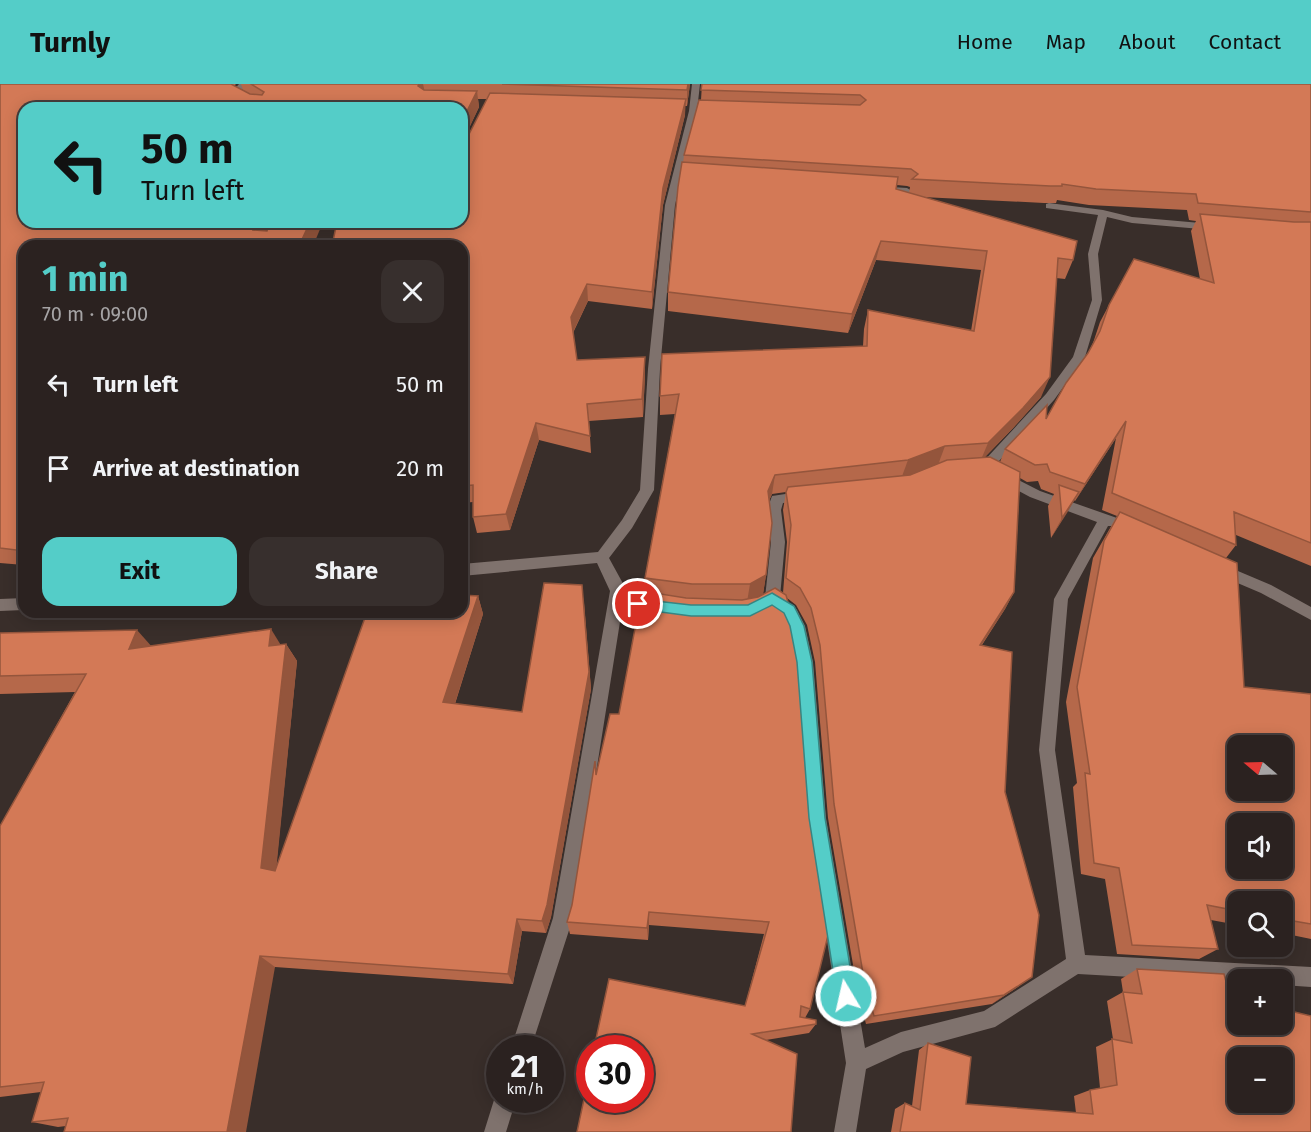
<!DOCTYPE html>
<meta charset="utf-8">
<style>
:root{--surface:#2b2220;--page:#372f2d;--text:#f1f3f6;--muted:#a6a4a5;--line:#473f3e;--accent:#54cdc8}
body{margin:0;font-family:"Fira Sans",sans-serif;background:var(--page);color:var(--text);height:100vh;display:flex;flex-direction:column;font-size:22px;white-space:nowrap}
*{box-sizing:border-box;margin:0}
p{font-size:20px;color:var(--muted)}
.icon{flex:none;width:33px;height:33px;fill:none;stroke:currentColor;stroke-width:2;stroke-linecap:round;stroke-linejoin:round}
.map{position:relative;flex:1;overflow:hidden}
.panel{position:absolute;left:18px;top:156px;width:450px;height:378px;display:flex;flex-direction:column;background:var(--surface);border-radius:18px;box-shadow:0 3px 15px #0003,0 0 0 2px var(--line)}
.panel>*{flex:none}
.top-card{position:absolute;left:18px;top:18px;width:450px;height:126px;border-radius:18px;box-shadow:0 3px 15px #0003,0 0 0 2px var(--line);background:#54cdc8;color:#111;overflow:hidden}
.needle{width:39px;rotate:289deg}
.buttons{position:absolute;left:1227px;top:651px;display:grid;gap:12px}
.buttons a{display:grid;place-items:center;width:66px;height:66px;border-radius:12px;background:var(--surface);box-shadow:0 3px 15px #0003,0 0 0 2px var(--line);font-size:30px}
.speed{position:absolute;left:486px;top:951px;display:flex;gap:12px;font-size:30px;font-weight:700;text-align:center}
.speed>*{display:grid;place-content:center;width:78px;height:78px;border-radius:50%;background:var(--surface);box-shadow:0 3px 15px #0003,0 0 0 2px var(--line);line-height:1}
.speed small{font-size:15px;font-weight:400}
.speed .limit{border:9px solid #d22;background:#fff;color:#111}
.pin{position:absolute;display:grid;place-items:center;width:51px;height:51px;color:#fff;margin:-26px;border:3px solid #fff;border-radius:50%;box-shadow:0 2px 6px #0007}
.me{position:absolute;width:66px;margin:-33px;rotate:351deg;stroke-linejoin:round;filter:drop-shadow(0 0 4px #0008)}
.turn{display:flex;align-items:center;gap:21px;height:126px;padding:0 24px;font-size:27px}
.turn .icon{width:78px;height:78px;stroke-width:2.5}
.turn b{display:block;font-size:42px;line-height:51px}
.round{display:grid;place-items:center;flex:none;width:63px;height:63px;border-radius:18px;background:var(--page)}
.summary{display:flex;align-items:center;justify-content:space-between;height:102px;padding:0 24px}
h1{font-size:36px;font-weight:700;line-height:45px;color:var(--accent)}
.button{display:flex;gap:12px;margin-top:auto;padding:12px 24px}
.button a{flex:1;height:69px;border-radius:18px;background:var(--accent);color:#111;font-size:24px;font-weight:700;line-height:69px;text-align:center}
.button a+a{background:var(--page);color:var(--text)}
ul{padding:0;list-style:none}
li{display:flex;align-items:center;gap:18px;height:84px;padding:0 24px}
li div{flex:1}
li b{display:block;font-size:22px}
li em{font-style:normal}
header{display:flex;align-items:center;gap:36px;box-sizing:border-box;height:84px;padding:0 30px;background:var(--accent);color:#111}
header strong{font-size:28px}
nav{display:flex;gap:33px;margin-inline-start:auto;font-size:21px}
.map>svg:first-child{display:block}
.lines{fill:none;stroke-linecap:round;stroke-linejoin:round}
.minor{fill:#7f726d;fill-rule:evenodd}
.wall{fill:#b5684a;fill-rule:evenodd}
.shaded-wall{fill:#94553c}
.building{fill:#d37956;stroke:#94553c;stroke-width:1.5;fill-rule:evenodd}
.route{fill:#54cdc8;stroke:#378582;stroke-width:1.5}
</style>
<header>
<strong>Turnly</strong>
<nav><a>Home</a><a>Map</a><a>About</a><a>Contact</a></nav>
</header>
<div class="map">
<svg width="1311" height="1048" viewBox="0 0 1311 1048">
<rect width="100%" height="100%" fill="#392e2a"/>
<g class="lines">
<g class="minor">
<path d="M239,0H248L240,8L267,24H257L232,11L231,9Z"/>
<path d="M692,0H700L697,27L675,121L660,285L654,406L632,444L609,474L626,505L637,512L664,518L666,522L664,526L659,528L623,519L573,834L531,964H511L553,834L610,507L597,479L462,492V480L598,468L622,436L640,406L648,285L665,121L689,27Z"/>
<path d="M877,102L907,104L912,107L907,110L874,107V103Z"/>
<path d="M1049,119L1103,126L1132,133L1212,140L1217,143L1212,146L1132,139L1107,133L1098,170L1102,216L1085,273L1054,316L990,387L979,389L972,384L974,381L982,379L1046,310L1073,273L1092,216L1088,170L1098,131L1046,124V120Z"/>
<path d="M1001,387L1040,407L1117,434L1119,438L1117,442H1108L1068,515L1055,666L1085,871L1311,883V903L1282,901V896H1238V899L1078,890L995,943L903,968L866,985L856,1048H834L846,979L808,734L797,578L789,542L784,530L765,514L771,458L767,426L772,412L805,407L812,412L805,417L783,419L781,426L785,458L780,513L794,522L797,526L805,542L813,578L826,734L865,964L901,948L984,927L1066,875L1039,666L1054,515L1097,438L1030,413L996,395L994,392Z"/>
<path d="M1219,479L1271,501L1311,523V536L1261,509L1214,489L1212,485L1214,481Z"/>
<path d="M24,514V526L0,527V515Z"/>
<path d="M500,1007V1016H516L506,1048H484L494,1016Z"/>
</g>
</g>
<g class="wall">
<path d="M0,0H236L234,2L243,6L241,0H690L687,22H685V31L663,121L652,225L588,217L573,249L577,276L645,290L643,333L589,337L591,369L539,356L510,446L477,449L473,433V418L462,419V162L465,58L487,15H478L479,23L462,59V24L24,138H268L265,147L313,162H24V481L0,479Z"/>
<path d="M702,0H1311V482L1236,451V461L1226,474L1244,603L1311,610V855L1282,849V818H1238V841L1211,836L1218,865L1199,875L1117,870L1105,795L1081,790L1073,703L1077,699L1066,618L1093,474L1117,432L1102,426L1116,354L1075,417L1074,416L1051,454L1048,422L1054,410L1041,405L1038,397L1027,398L1020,394L1014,508L1005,525L982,561L1005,708L1019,902L992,920L866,940L858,910L828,734L815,578L807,541L796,521L787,514L810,925L805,934L816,940L809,949L766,956L577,1048L745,922L764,850L649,841L648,856L570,850L567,838L572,821L597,689L619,630L645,507V494L675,330L660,331V312L863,262L864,245L868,226L971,247L981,186L876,176L848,249L668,227V208L684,71L701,16ZM897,101L907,102L910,103L909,109L896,105ZM922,113L1044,119H1056L1057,116L1089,121L1187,126L1189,136L1196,137L1191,147L1200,195L1109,221L1100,238L1093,259L1088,269L1046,335L1005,365L1000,378L984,374L1014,343L1041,313L1056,194L1065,195L1073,176ZM786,408L783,426L787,458L783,509L756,513L763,510L766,491L769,417L772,410Z"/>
<path d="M478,512L483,530L455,620L522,628L584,519L591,605L551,833L546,849L522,847L513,900L275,883L66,1042L58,1043L32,1038L41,1008L0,1013V742L75,608L0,610V549L151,562L286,560L297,577L276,783Z"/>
<path d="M1137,885L1230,913L1311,1048H891L895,1025L905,1019L912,1022L919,966L928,959L966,1020L1076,1029L1074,1012L1090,1006L1100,1004L1096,963L1113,955L1107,917L1123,908L1121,895Z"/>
</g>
<g class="shaded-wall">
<path d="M420,0H423L426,13L418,2Z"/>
<path d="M688,0H690L687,22V6Z"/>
<path d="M477,7L479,23L462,59V37Z"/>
<path d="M686,15L685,31L663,121L652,225V208L663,104Z"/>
<path d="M256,138H268L261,162L253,146Z"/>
<path d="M310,138H323L313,162H299Z"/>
<path d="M881,157L876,176L848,249L852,230Z"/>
<path d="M587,200L588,217L572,250L571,233Z"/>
<path d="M645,273V290L643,333L642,315Z"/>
<path d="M1050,293L1041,313L1014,343L980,378L988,359Z"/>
<path d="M1126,337L1116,354L1075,417L1085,400Z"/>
<path d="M536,339L539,356L510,446L506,430Z"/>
<path d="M945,362L938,381L901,395L908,376Z"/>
<path d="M775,391L772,410L765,426L768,407Z"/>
<path d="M24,395V417L17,408Z"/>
<path d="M1079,408L1067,429L1051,454L1062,434Z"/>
<path d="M766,491L763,510L747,518L750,500Z"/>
<path d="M582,501L591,605L551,833L546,849L542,837Z"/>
<path d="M1014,508L1005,525L971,577L980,561Z"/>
<path d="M478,512L483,530L450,635L443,618Z"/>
<path d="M271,545L282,563L269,562Z"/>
<path d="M137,546L153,564L129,565Z"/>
<path d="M286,560L297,577L275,798L261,784Z"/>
<path d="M649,828V841L648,856L647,844Z"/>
<path d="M517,835L522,847L513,900L508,890Z"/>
<path d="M260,872L275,883L246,1048H227Z"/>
<path d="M1032,893L1019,902L992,920L1004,911Z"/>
</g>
<g class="building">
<path d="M0,0H231L250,10L262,11L264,8L251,0H420L418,2L424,6L477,7L462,37V24H24V138H256L253,146L267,147L270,138H310L299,162H24V395L17,408L24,409V467L0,464Z"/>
<path d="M502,0H688L687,6Z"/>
<path d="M702,0H1311V128L1198,119L1196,110L1096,105L1062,100V102H1050L912,95L918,90L911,85L684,71L699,16L860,21L866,16L860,11L701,6Z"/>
<path d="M490,9L686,15L663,104L652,208L587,200L571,233L577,276L645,273L642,315L587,320L590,352L536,339L506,430L473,433V401L462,402V162H332L337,138H462V60L465,58Z"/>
<path d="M682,78L898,93L896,105L1077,157L1073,176L1058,174L1050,293L1023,324L988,359L945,362L908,376L775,391L768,407L772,439L766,491L750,500H692L645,494L679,310L660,312L662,270L867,262L868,226L974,247L987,167L881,157L852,230L668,208L678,103Z"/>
<path d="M1200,130L1294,138H1311V459L1234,428L1236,461L1112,409L1126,337L1085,400L1050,388L1047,380L1035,381L1005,365L1047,321L1046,335L1066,299L1088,269L1100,247L1109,221L1134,175L1214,199Z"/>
<path d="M990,373L1020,388L1014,508L980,561L1012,568L1005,708L1039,831L1032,893L1004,911L874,932L865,901L834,720L820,561L811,524L800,504L786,494L791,441L786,408L788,403L910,391L947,376Z"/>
<path d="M1059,401L1079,408L1062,434Z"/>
<path d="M1120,428L1237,479L1244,603L1311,610V840L1282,835V818H1238V827L1207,821L1218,865L1132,861L1119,784L1094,779L1085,689L1090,690L1077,603L1104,457ZM1238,662H1282V706H1238ZM1238,740H1282V784H1238Z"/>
<path d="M544,499L582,501L589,588L547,821L542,837L517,835L508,890L260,872L227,1048H64L68,1034L32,1038L44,998L0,1003V742L86,590L0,592V549L137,546L129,565L271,545L269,562L286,560L261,784L275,787L367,528H462V511L478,512L443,618L522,628Z"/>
<path d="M775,504L786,511L799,559L811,718L831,839L810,925L801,922L800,933L816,936V940L752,950L797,970L791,1048H577L590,987V1016H640V964H594L609,895L745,922L769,838L649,828L647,844L567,838L572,821L595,677L596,691L610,630H619L642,507L686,514L742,516L758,513Z"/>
<path d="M1137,885L1224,890L1230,913L1238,915V940H1282V925L1311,932V1048H900L905,1019L920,1026L928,959L971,973L966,1020L1093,1030L1090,1006L1117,1001L1112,955L1132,959L1123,908L1142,910ZM1238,974H1282V1018H1238Z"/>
</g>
<path class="route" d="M772,509L794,522L804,542L812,578L825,734L855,912L852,918L846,921L840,918L837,912L809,734L797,578L790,542L784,529L772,521L750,532H691L638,525L631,520L638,515L691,521H748Z"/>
</svg>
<div class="buttons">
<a><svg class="needle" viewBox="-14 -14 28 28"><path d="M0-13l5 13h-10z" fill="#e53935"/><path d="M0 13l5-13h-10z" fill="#a6a4a5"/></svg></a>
<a><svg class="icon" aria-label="sound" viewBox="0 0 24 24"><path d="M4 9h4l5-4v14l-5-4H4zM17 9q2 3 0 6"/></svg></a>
<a><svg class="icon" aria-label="search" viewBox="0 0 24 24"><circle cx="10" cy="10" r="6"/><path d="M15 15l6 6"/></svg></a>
<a>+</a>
<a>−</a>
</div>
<div class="speed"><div>21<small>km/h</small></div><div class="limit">30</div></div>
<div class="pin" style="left:638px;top:520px;background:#d93025"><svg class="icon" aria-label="arrive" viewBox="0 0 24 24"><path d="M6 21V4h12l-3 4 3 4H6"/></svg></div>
<svg class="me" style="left:846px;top:912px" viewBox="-20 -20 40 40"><circle r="17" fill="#54cdc8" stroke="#fff" stroke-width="3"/><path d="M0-11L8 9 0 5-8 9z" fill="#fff"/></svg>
<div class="top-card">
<div class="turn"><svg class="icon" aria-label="left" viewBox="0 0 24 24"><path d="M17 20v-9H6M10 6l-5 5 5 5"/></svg><div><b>50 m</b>Turn left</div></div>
</div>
<section class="panel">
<div class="summary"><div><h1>1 min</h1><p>70 m · 09:00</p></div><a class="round"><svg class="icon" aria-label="close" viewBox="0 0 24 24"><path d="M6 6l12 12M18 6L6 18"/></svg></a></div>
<ul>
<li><svg class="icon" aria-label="left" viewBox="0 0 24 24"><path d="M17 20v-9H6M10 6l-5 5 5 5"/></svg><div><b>Turn left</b></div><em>50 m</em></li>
<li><svg class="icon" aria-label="arrive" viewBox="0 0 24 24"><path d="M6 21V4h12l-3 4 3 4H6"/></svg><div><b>Arrive at destination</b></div><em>20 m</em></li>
</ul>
<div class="button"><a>Exit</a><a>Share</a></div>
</section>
</div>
